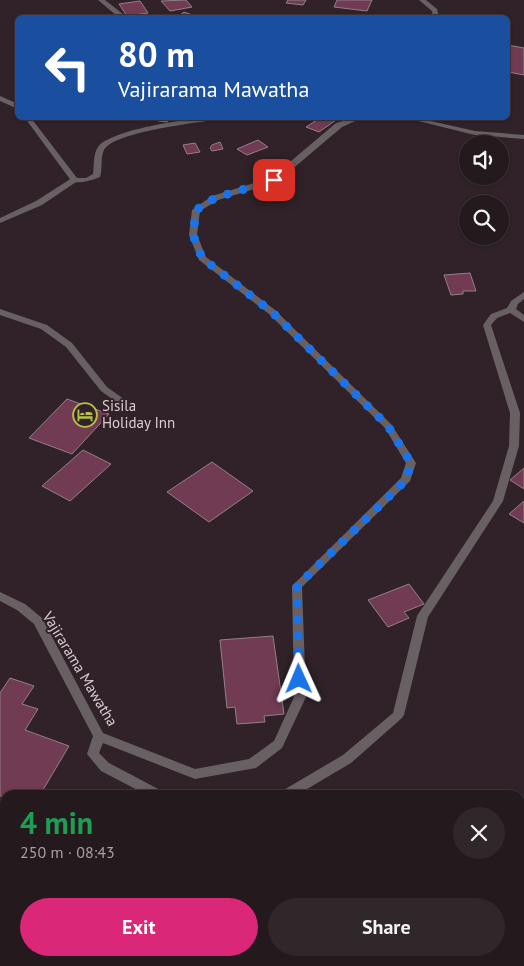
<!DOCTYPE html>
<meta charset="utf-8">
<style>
:root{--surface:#241a1e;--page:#30272b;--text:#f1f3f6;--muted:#a3a1a4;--line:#41383c;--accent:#db2777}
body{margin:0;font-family:"PT Sans",sans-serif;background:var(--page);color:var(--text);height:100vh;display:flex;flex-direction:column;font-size:19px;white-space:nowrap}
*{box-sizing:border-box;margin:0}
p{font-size:16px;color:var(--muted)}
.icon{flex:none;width:28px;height:28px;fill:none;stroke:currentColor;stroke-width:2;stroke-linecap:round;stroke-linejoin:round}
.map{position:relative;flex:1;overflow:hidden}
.drawer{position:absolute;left:0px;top:790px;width:525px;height:176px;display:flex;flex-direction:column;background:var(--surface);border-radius:15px 15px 0 0;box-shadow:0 1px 4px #0004,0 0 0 1px var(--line)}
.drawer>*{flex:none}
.banner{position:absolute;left:15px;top:15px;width:495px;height:105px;border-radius:8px;box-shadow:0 1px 4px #0004,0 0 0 1px var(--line);background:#1a4fa0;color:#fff;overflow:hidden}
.buttons{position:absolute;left:459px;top:135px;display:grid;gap:10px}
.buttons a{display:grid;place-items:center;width:50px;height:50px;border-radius:50%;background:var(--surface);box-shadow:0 1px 4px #0004,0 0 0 1px var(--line);font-size:25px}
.pin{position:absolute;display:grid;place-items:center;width:42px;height:42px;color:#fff;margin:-21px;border-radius:10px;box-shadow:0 2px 8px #0006}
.me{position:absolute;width:55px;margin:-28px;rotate:359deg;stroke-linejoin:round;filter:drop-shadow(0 0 4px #0008)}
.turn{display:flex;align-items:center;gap:18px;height:105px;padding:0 20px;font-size:22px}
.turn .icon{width:65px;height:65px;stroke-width:2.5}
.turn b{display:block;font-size:35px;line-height:42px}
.round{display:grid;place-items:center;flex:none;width:52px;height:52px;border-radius:26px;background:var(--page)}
.summary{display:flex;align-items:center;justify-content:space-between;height:85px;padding:0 20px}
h1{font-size:30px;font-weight:700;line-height:38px;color:#1e9e55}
.button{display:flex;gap:10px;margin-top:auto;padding:10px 20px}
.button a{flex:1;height:58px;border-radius:30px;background:var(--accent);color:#fff;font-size:20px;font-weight:700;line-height:58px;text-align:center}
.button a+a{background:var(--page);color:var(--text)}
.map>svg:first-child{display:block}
.building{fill:#713b54;stroke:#928188}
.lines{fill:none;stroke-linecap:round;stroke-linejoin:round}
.lane{fill:#686063;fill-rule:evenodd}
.street{fill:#686063;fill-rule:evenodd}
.route{stroke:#1a73e8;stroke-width:9;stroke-dasharray:0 16.2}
.labels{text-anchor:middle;stroke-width:4;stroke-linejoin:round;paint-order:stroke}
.poi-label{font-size:15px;fill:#d8ced2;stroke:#302228;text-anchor:start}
.street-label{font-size:15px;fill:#d8ced2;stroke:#302228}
</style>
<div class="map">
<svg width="524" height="966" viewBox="0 0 524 966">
<rect width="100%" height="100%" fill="#302228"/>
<g class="building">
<path d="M186,0L192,7L170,11L161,1Z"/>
<path d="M288,0H306L303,5L286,3Z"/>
<path d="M337,0H372L367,11L334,7Z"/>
<path d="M140,1L148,13L127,16L119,4Z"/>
<path d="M184,12L201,18H176Z"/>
<path d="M508,45L524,48V75L508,72Z"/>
<path d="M139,118H170L167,122Z"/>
<path d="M320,118H329L336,120L319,132L306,127Z"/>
<path d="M258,140L268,147L247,155L237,149Z"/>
<path d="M220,142L223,149L212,151L210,148L212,145Z"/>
<path d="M195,143L200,152L187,154L183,145Z"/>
<path d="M470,273L476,291H463V294L451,295L444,275Z"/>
<path d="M67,399L109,414L72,454L29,438Z"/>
<path d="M83,450L111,464L70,501L42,486Z"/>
<path d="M212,462L253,491L209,522L167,492Z"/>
<path d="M524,468V489L510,480Z"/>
<path d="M524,501V523L509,514Z"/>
<path d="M409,584L424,604L404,612L409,618L388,627L368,600Z"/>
<path d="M273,636L284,714L264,716L265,722L237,724L235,707L227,708L220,640Z"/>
<path d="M10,678L34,686L22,704L38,709L25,730L69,746L40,795H5V797L0,796V693Z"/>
</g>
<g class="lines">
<g class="lane">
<path d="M98,0H105L128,18L117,16Z"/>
<path d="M72,178H75L79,180L42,205L0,223V218L36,201Z"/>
<path d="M0,309L47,325L72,343L107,387L135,407L137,409L135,411H129L101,391L66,347L41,329L0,315Z"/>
</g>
<g class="street">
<path d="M419,0H426L437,9L439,18H433L432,11Z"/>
<path d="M0,96L18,104V109L0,101Z"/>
<path d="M25,118H31L77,178H86L93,174C94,166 93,154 98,147C110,130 188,118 210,118L211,119L207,121C187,124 113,133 104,150C100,158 103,169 100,177C90,181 83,183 72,182Z"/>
<path d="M353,118H362L342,127L277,182L218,200L200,211L197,235L206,257L275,310L391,424L416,463L410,481L302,587L306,697L282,748L256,768L195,779L103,743L99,753L109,763L162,791L164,795H147L101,771L87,754L93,736L34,624L17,610L0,601V592L25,604L42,618L103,733L195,769L249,759L274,741L294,697L292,586L401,478L406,463L385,428L269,314L199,260L189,235L192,210L212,196L271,178L336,123Z"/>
<path d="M406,118H417L475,131L524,135V139L475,135Z"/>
<path d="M524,292V299L518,304L516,309L524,315V322L510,313L497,318L491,325L520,413L519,446L503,501L428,617L404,715L402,718L351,763L297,795H280L282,791L343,755L393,713L417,616L493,501L509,446L510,413L483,325L491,314L507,308L511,301Z"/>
</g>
</g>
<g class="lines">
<path class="route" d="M274,180L215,198L196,210L193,235L202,258L272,312L388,426L411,463L406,480L297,586L299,679"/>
</g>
<defs>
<g id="hotel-ring" transform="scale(1.25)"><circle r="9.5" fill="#302228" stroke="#b8c147" stroke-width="1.5"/><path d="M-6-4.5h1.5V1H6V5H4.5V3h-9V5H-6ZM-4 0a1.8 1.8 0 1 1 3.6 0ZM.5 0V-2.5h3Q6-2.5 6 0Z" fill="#b8c147"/></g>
</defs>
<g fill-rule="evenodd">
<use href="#hotel-ring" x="85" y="415"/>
</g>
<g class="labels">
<g class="poi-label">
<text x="102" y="411">Sisila<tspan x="102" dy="17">Holiday Inn</tspan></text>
</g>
<g class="street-label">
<text transform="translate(80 669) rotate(59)" y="5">Vajirarama Mawatha</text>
</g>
</g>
</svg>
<div class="buttons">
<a><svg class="icon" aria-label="sound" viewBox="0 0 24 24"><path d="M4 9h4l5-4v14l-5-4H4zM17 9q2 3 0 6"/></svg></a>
<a><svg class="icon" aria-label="search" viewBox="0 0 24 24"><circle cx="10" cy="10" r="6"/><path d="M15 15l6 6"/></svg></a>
</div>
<div class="pin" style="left:274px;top:180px;background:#d93025"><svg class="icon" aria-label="arrive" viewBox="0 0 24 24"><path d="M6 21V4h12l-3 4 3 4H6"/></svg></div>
<svg class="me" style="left:299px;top:679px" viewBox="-20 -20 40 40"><path d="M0-17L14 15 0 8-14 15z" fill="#1a73e8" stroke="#fff" stroke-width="4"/></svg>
<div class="banner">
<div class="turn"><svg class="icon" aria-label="left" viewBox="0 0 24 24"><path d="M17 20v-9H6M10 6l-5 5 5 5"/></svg><div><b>80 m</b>Vajirarama Mawatha</div></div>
</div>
<section class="drawer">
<div class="summary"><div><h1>4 min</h1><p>250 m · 08:43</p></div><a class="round"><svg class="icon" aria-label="close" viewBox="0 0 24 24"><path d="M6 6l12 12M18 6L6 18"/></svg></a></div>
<div class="button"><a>Exit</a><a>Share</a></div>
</section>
</div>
